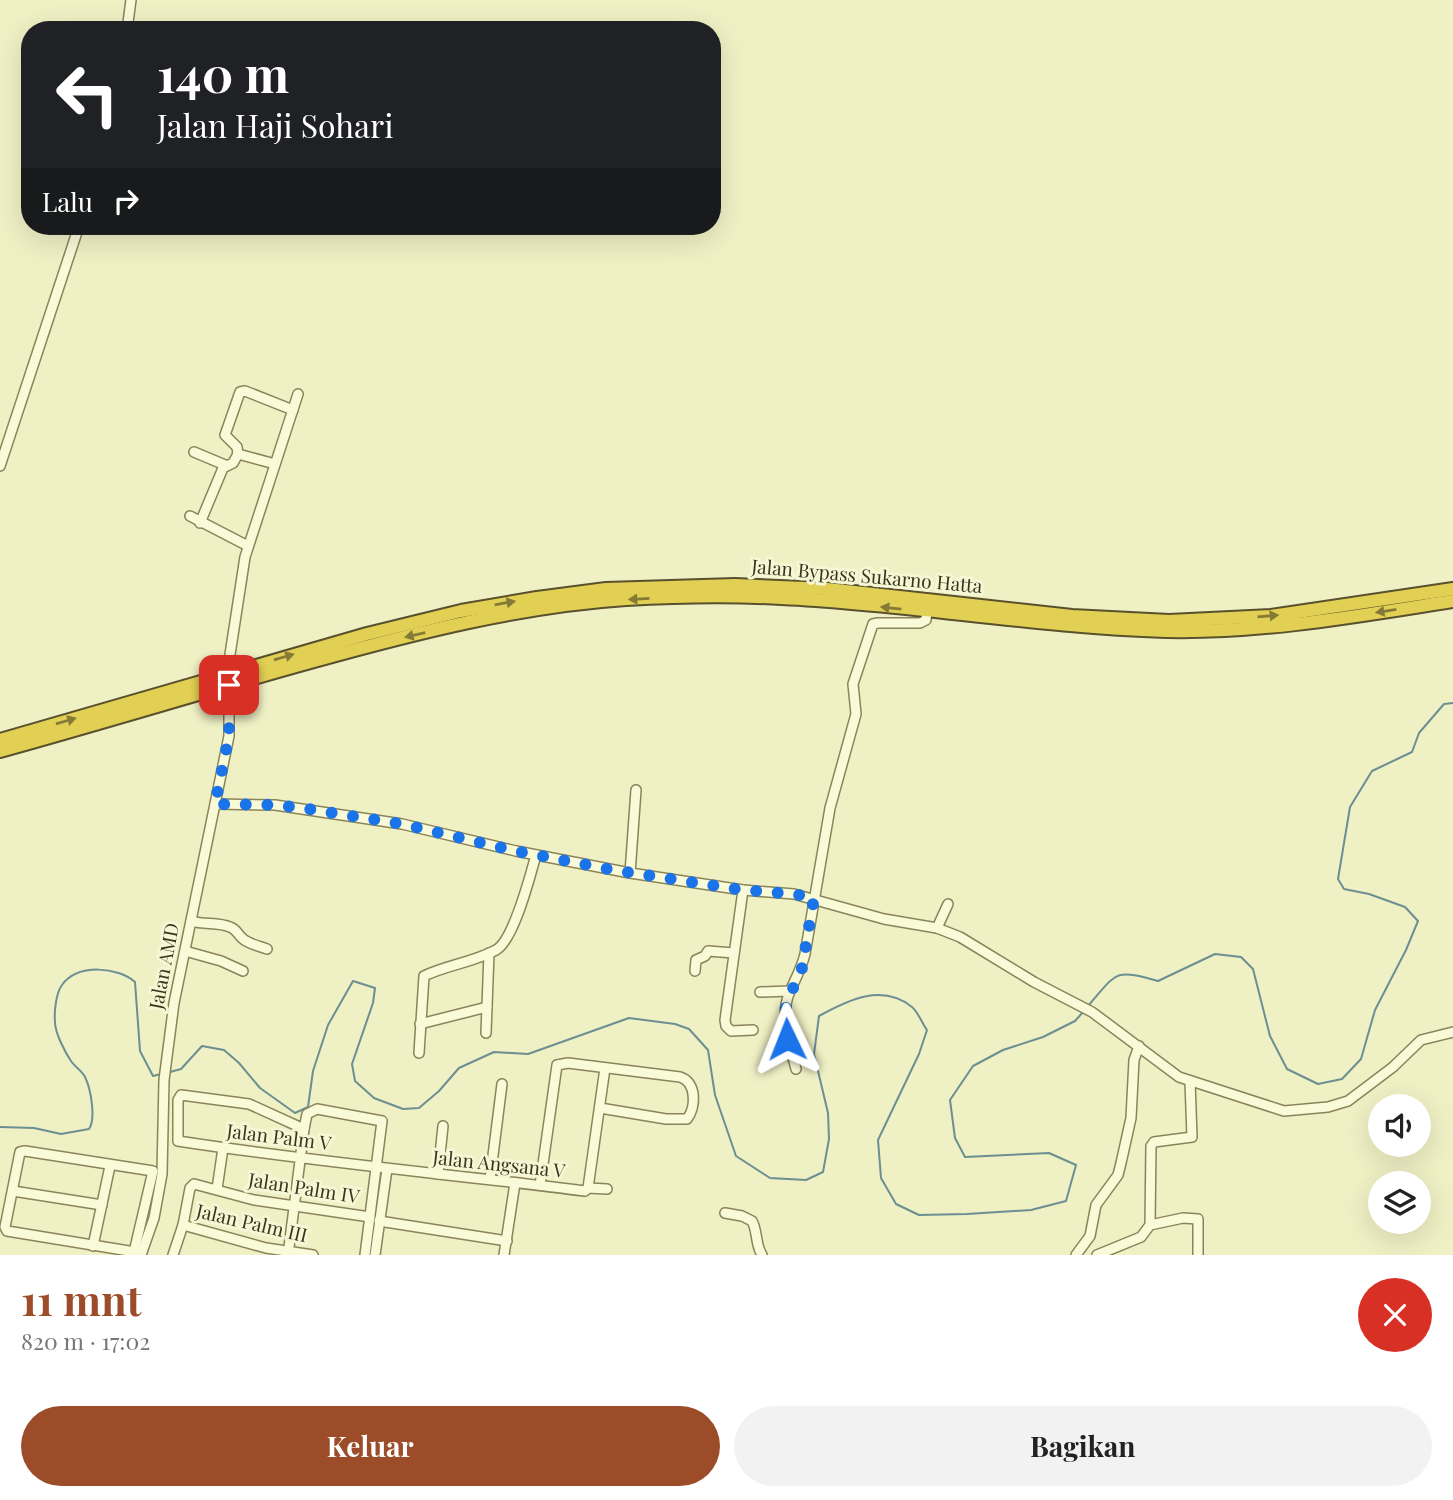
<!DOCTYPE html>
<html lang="id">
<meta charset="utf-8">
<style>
:root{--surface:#fff;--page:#f2f2f2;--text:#222;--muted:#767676;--accent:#9c4c28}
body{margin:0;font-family:"Playfair Display",serif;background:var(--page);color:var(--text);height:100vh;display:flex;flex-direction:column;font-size:26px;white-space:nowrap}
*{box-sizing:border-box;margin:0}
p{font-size:23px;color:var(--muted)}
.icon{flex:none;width:38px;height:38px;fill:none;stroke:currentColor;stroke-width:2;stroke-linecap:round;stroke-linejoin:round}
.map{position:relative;height:1255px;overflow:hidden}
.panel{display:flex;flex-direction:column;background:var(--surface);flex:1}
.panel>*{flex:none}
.banner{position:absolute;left:21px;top:21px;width:700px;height:214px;border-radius:28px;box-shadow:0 7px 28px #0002;background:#202124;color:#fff;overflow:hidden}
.buttons{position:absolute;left:1368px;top:1094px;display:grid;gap:14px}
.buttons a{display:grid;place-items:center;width:63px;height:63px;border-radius:50%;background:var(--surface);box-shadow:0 7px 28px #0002;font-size:35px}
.pin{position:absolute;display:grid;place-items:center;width:60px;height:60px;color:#fff;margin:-30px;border-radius:14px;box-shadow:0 4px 10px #0006}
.me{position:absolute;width:77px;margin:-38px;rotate:358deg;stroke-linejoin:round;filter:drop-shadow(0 0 5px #0008)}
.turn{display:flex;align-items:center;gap:24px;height:147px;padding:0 21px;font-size:32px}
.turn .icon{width:91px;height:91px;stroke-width:2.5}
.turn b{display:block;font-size:49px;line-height:60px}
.then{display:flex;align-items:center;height:66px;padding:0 21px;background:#0003;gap:14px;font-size:26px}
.round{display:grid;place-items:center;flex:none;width:74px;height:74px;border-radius:37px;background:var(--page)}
.overview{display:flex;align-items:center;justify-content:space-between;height:119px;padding:0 21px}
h1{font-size:42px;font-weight:700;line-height:52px;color:var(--accent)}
.cta{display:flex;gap:14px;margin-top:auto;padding:14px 21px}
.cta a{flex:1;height:80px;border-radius:42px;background:var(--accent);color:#fff;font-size:28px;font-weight:700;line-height:80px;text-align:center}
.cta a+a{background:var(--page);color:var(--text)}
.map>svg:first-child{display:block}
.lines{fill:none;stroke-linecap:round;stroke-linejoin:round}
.stream{stroke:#6c8f92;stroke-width:2}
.minor-casing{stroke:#8b845a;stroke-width:12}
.highway-casing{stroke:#59502e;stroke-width:16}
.minor{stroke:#f9fad8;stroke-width:9}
.highway{stroke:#e1d053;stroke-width:12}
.oneway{fill:#867b36}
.route{stroke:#1a73e8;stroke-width:12;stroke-dasharray:0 21.6}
.labels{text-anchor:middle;stroke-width:6;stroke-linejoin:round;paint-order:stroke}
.street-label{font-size:19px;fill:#3b351e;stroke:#f6f7d4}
</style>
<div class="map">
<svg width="1453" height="1255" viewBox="0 0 1453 1255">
<rect width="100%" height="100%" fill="#eff0c4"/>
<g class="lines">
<g class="stream">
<path d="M1088,1006C1117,973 1113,968 1158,981L1215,954L1241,957L1253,969L1270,1036L1287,1069L1318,1084L1342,1079L1361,1059L1375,1010L1406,950L1418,921L1405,907L1369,894L1344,889L1338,879L1350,807L1372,771L1412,752L1419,733L1444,704L1453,703"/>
<path d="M170,1072L181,1069L202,1046L224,1050L239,1063L260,1088L295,1113L308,1107L313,1071L328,1025L353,981L375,988L373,1003L352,1064L355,1081L374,1098L403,1109L419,1108L439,1091L459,1068L494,1052L528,1054L629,1018L675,1024L689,1029L708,1050L715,1095L736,1156L770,1178L806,1180L823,1172L829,1139L828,1113L814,1054L819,1016C848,1000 882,983 912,1007C918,1012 922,1023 927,1030L919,1054L878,1140L881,1178L896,1204L919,1215L967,1214L1031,1210L1066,1201L1076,1165L1049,1153L965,1157L955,1138L950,1100L973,1066L1003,1050L1043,1037L1075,1021L1084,1011"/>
<path d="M0,1127L34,1128L61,1134L89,1129C96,1119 91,1089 85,1077C82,1071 75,1067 71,1061C65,1052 55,1033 55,1022C54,1012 56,993 62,985C78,963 118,967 135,982L140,1051L153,1076L161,1074"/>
</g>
<g class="minor-casing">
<g id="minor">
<path d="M127,30L131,0"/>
<path d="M194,452L225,465"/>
<path d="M238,454L237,447L225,435L240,392L245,391L293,410"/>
<path d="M0,466L79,226"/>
<path d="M190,516L248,546"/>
<path d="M200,523L223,468L233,463L238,454L275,464"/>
<path d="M227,674L245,557L298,394"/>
<path d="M215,804L275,805L402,824L516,851L630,873L743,890L794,894L884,919L937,928L960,937L1034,982L1092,1012L1179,1077L1284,1111L1328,1107L1348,1101L1393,1067L1421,1040L1453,1032"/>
<path d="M630,873L636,790"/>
<path d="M743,890L725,1020L726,1026L731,1031L753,1030"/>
<path d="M191,921C205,925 218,922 230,927C236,929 237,933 242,938C248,944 259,946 267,949"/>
<path d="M937,928L948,904"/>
<path d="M185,951L221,961L243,971"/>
<path d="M695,971L696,960L705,956L708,951L734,953"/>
<path d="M760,992L790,991"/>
<path d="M420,1024L487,1007"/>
<path d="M486,1033L489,953"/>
<path d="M419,1053L424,976C447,965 474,962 496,950C514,940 530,876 536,855"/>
<path d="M796,1069C789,1042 779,1017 790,991C796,978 802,967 805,954L830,808L856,714L853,684L873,624L878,623H920L926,620L927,612"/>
<path d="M304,1129L307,1114L317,1109L382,1121L365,1255"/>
<path d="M438,1174L443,1126"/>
<path d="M490,1179L502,1084"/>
<path d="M540,1185L557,1065L568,1063L680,1077C697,1082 696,1108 687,1119H666L600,1108"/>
<path d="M588,1188L605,1068"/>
<path d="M217,1189L223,1148"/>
<path d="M13,1191L102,1205"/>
<path d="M725,1213L742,1216L752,1221C758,1232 755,1244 762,1255"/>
<path d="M379,1221L507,1241"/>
<path d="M183,1225L266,1248L313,1255"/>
<path d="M1150,1225L1183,1218L1198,1219V1255"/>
<path d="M93,1246L110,1166"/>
<path d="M134,1252L153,1171L25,1151L20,1152L5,1227L7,1231L141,1253"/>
<path d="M141,1255L154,1218L162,1174L164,1080L174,1003L229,736V685"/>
<path d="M173,1255L183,1225L190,1188L194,1184L254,1200L370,1217"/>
<path d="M288,1255L304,1129L249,1104L181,1095L178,1100V1141C313,1162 449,1174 585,1191L588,1188L607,1189"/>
<path d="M375,1255L387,1169"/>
<path d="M504,1255L515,1183"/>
<path d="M1076,1255L1090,1236L1096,1205L1118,1175L1121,1163L1131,1118L1134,1060L1139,1046"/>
<path d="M1097,1255L1141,1237L1150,1225L1151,1146L1154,1142L1192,1137L1190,1081"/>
</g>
</g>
<g class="highway-casing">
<g id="highway">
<path d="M0,740L367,634L461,611L537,598L606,589L735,585L827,589L1072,616L1169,621L1271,616L1453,589"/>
<path d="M0,751C105,722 209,690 314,661C415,633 520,606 626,599C678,596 730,595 782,598C910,604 1037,627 1166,631C1263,633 1357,616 1453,601"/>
</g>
</g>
<use href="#minor" class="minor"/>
<use href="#highway" class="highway"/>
</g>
<defs><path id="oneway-solid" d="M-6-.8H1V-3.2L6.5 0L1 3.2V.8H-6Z" transform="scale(1.75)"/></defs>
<g class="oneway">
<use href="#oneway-solid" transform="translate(639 599) rotate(177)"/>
<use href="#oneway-solid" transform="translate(505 603) rotate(-10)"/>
<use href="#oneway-solid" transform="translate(891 608) rotate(-174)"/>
<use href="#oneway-solid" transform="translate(1386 611) rotate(171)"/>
<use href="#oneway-solid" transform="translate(1268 616) rotate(-5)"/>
<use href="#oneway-solid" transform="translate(415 635) rotate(167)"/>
<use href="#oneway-solid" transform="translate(284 657) rotate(-16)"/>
<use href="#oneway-solid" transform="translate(66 721) rotate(-16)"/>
</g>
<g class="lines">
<path class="route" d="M229,685V736L215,804L275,805L302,808L402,824L516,851L613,870L743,890L794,894L814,898L802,968L786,1004L785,1024L787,1039"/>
</g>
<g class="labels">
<g class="street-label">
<text transform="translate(867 576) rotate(5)" y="7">Jalan Bypass Sukarno Hatta</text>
<text transform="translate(164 966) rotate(-79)" y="7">Jalan AMD</text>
<text transform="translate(279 1137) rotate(7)" y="7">Jalan Palm V</text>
<text transform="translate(499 1164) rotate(6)" y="7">Jalan Angsana V</text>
<text transform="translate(304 1188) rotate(9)" y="7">Jalan Palm IV</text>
<text transform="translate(252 1223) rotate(13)" y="7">Jalan Palm III</text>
</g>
</g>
</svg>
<div class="buttons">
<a><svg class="icon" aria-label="sound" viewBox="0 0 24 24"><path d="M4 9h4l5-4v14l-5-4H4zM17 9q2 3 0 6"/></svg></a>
<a><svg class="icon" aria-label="layers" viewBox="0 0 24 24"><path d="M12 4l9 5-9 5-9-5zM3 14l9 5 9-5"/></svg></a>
</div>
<div class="pin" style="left:229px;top:685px;background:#d93025"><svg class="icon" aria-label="arrive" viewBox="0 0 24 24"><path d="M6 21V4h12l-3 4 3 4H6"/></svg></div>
<svg class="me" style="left:787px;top:1039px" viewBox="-20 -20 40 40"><path d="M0-17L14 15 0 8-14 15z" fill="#1a73e8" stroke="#fff" stroke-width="4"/></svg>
<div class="banner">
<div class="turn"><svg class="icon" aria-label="left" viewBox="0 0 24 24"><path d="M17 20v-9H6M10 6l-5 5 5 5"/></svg><div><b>140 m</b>Jalan Haji Sohari</div></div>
<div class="then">Lalu<svg class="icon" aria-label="right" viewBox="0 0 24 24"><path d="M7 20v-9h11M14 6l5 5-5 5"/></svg></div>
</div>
</div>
<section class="panel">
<div class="overview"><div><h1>11 mnt</h1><p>820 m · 17:02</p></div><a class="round" style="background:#d93025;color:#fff"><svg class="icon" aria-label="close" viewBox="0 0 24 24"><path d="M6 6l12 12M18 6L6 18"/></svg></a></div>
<div class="cta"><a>Keluar</a><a>Bagikan</a></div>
</section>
